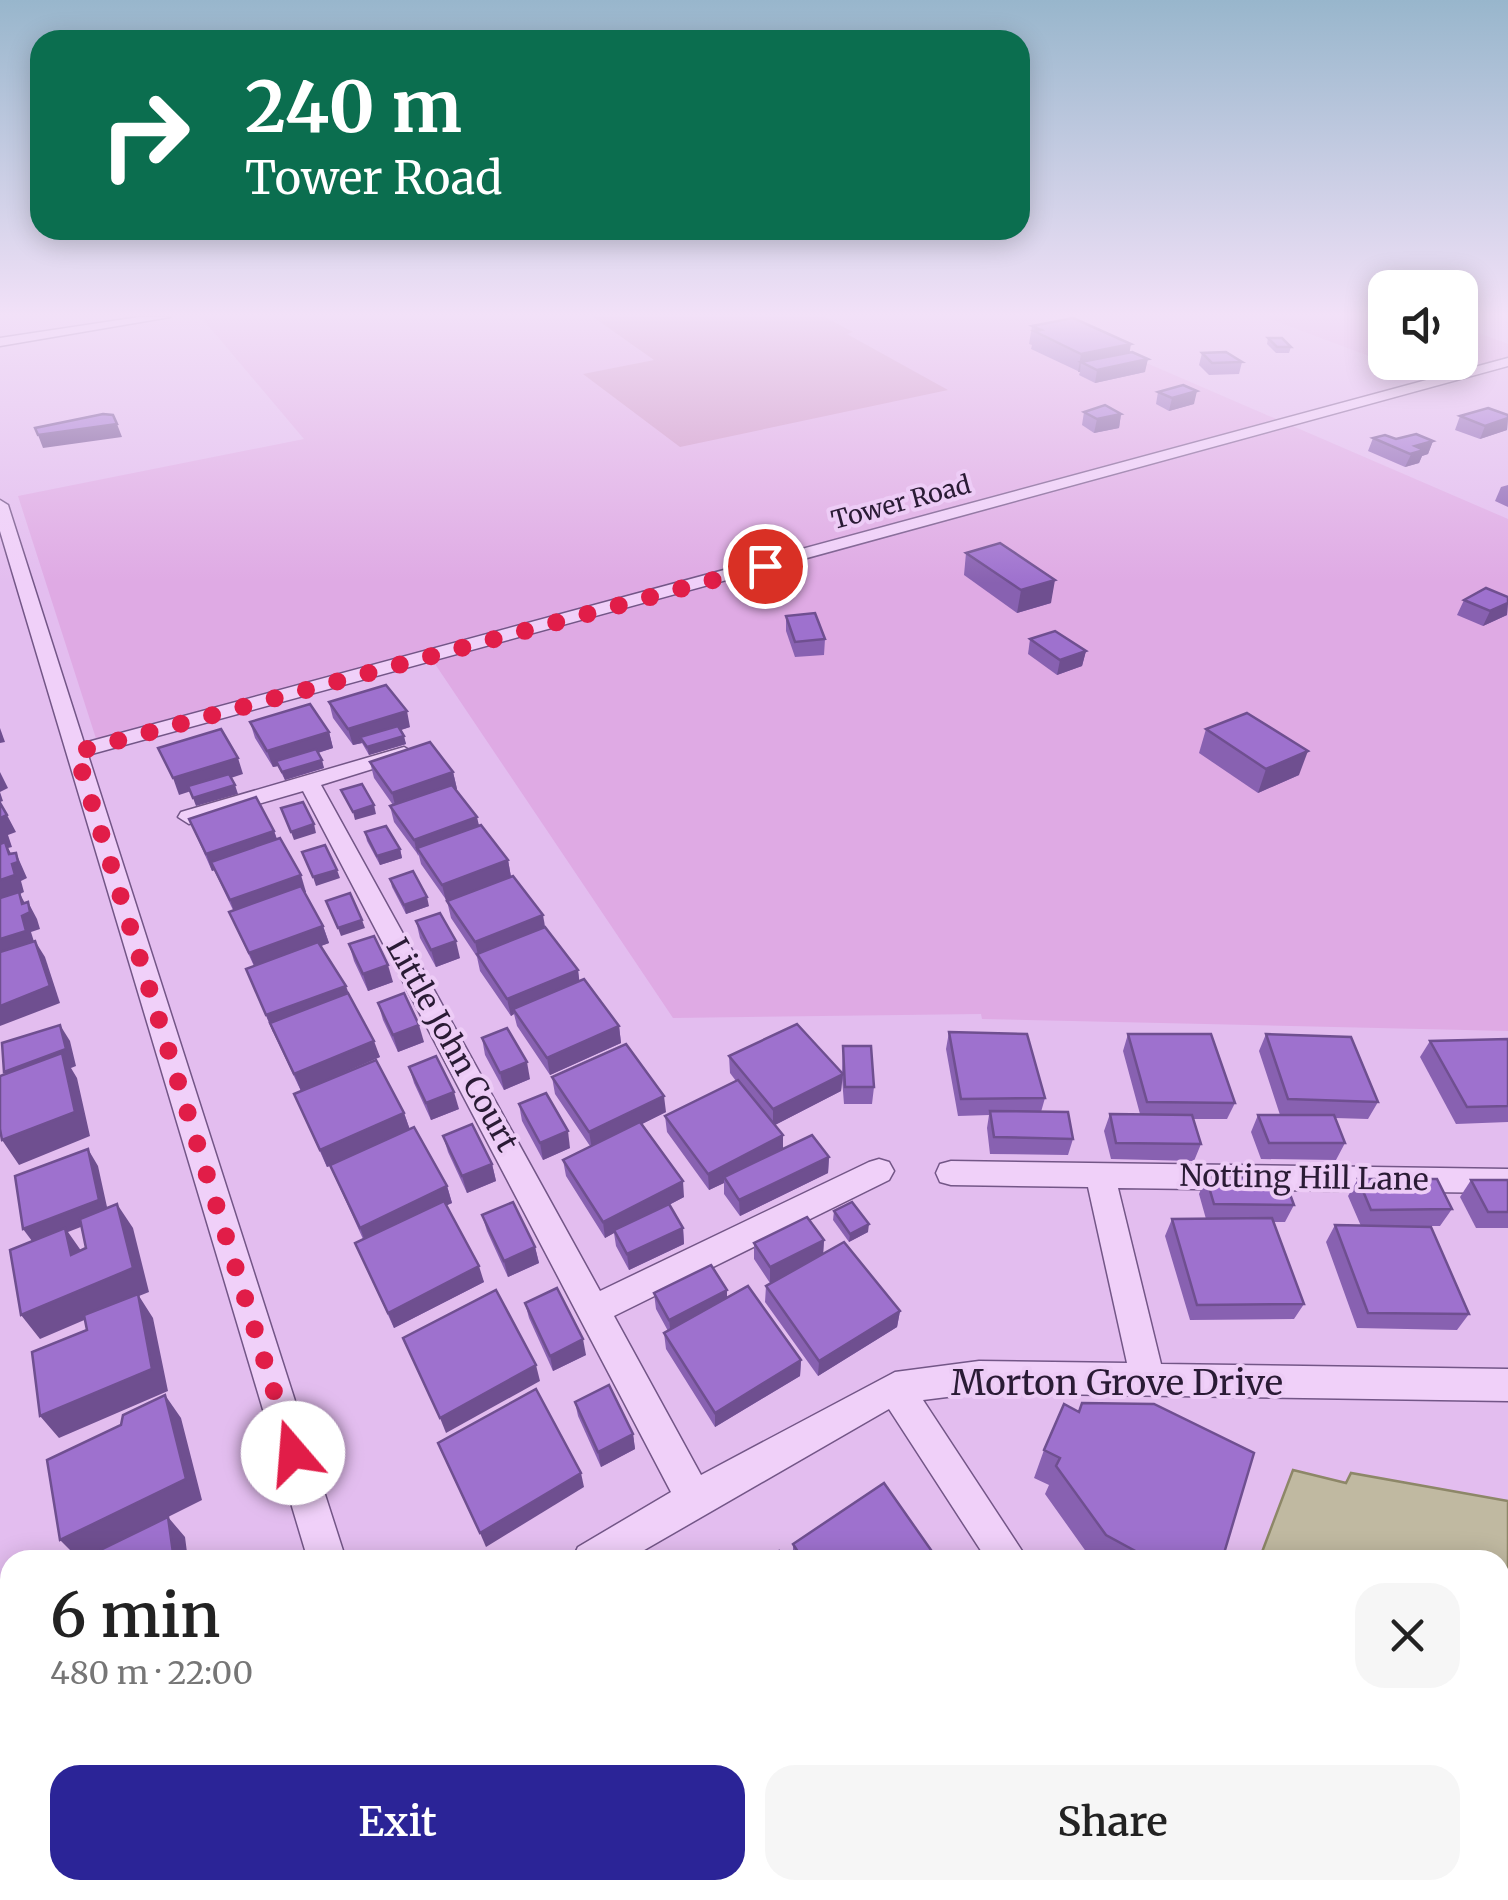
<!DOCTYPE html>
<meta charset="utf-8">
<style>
:root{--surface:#fff;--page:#f6f6f6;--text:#222;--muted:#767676;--accent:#2b2497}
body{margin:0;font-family:Merriweather,serif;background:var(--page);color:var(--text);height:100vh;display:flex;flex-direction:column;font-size:38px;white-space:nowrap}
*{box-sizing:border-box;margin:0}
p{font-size:32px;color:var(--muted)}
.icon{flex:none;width:55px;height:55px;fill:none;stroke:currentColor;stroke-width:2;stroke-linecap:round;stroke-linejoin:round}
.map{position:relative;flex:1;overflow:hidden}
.sheet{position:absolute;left:0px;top:1550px;width:1510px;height:350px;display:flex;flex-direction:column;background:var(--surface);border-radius:30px 30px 0 0;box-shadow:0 5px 25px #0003}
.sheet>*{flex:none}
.top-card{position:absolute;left:30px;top:30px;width:1000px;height:210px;border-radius:30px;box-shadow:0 5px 25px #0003;background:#0b6e4f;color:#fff;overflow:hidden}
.controls{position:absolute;left:1368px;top:270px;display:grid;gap:20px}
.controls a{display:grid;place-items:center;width:110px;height:110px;border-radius:20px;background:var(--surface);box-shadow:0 5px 25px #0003;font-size:50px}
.pin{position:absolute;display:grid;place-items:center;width:85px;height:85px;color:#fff;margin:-42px;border:5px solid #fff;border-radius:50%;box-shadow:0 2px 10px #0007}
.me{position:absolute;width:110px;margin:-55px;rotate:342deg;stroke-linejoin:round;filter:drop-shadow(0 0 8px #0008)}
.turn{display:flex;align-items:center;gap:35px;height:210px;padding:0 50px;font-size:45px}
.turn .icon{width:130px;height:130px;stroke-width:2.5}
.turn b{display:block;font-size:70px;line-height:85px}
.round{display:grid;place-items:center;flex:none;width:105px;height:105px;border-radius:30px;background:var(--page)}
.summary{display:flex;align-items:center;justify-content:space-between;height:170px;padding:0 50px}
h1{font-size:60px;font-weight:600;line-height:75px}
.action{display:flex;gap:20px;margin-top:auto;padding:20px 50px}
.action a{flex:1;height:115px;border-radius:30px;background:var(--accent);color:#fff;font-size:40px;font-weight:600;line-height:115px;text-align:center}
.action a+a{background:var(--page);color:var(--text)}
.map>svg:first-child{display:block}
.farmland{fill:#dfaae4}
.green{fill:#cc91c1}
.water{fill:#c0b9a1;stroke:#8d8768;stroke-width:2.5}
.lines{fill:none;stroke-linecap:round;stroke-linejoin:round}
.street-casing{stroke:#735687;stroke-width:3}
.street{fill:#f0d0f9;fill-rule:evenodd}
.wall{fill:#8861b1}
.shaded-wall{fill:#6f4f90}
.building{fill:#9e71ce;stroke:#6f4f90;stroke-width:2.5}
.route{stroke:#e11d48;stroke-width:18;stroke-dasharray:0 32.4}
.labels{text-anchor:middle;stroke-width:8;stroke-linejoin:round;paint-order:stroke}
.far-street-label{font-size:25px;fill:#2a1b35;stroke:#edccf6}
.street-label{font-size:30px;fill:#2a1b35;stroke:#edccf6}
.near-street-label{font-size:35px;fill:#2a1b35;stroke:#edccf6}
</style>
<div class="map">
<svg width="1508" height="1900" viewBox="0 0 1508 1900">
<rect width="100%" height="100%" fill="#e3bdef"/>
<g class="farmland">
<path d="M201,317H593L655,360L585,374L947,390L845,333L852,331L825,317H1040L1508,519V1031L982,1019L981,1014L673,1018L431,658L100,751L18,496L304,439Z"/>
<path d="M1265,317H1385V362Z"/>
<path d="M1460,326L1508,344V363L1437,381L1387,363L1460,362Z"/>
</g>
<path class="green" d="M593,317H825L853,332L847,334L948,390L680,447L583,374L654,360Z"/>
<path class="water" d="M1293,1470L1346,1483L1351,1473L1508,1501V1900H1377L1370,1890H1500V1560H1259Z"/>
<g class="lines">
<g class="street-casing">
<g id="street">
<path d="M139,317H170L0,346V338Z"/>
<path d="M1508,358V366L88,755L346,1560H308L0,531V500L8,505L84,743Z"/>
<path d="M404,747L414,753L411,757L321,785L600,1291L869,1162L879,1159L889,1162L894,1171L889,1180L614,1316L701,1475L895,1372L979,1361L1127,1363L1088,1187L951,1185L940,1182L936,1173L940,1164L951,1161L1508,1169V1193L1118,1188L1161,1364L1508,1369V1401L979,1393L923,1400L1028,1560H987L889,1409L627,1560H572L578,1547L671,1492L303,791L189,824L178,817L181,812Z"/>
<path d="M409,1890H453L457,1900H411Z"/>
<path d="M1213,1890H1260L1265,1900H1217Z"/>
</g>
</g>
<use href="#street" class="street"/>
</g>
<g class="wall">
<path d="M1032,326L1129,353L1145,372L1095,383L1079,375L1080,372L1031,349L1032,345L1029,344Z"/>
<path d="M1268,338L1291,347L1289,353H1276L1267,344Z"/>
<path d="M1202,353L1242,362L1239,374L1209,375L1199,365Z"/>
<path d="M1158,392L1194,404L1169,411L1156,404Z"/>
<path d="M1084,412L1121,414L1119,428L1094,433L1082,425Z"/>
<path d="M1508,415L1507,430L1480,439L1455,430L1460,416Z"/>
<path d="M1373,438L1396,439L1433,441L1428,454L1422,456L1419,463L1405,467L1368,451Z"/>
<path d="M1508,485V507L1495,501L1501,487Z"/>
<path d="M966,553L1051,603L1017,613L964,575Z"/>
<path d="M1508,597L1507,615L1483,626L1457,615L1464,600Z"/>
<path d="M786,616L825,639L824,655L795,657L786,631Z"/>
<path d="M1030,639L1086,651L1082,666L1057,675L1028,654Z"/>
<path d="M329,702L410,727L401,730L406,744L369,755L362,743L353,745L333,718Z"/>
<path d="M250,722L329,732L333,748L318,753L324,768L285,780L278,766L273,767L255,738Z"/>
<path d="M1206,729L1299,775L1258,793L1199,753Z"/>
<path d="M370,762L453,772L457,789H455L479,825L508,860L511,877L545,927L578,970L579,981L619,1026L621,1043L550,1075L517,1026L514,1014L511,1016L480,971L477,957L451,918L447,901L421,864L419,856L394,822L390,806L393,805L374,778Z"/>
<path d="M189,819L274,831L277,839L306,892H304L323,926L329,943L321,946L351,998L380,1057L301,1091L273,1032L246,969L254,966L229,912L233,910L214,870L212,871Z"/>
<path d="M365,832L400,849L402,858L380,865L367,841Z"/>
<path d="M390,879L429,906L406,914L392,887Z"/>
<path d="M416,921L460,958L436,967L420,938Z"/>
<path d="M349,944L393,982L368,991L354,961Z"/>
<path d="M378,1003L424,1042L398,1052L383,1020Z"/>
<path d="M949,1032L1045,1098L1041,1112L1073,1139L1068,1155L990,1154L987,1128L989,1115L958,1116L946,1049Z"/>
<path d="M1128,1034L1235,1103L1227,1119H1193L1201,1144L1194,1161L1111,1159L1104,1131L1110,1114H1140L1123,1051Z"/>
<path d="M1266,1034L1378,1102L1368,1119L1335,1118L1345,1143L1336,1160L1261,1159L1251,1132L1258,1115H1280L1259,1051Z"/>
<path d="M482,1038L530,1079L504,1090L485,1055Z"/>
<path d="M1508,1039V1122L1456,1124L1420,1057L1430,1041Z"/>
<path d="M843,1046L874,1087L872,1104H844L842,1078L841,1091L775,1125L783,1149L829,1157L828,1173L740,1216L724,1194V1183L709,1190L667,1132L665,1116L736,1081L730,1073L729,1056L842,1073Z"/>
<path d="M409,1067L459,1109L431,1120L414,1083Z"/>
<path d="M552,1077L666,1112L642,1124L684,1197L669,1205L683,1228L684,1244L629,1270L616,1246L614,1233L605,1238L566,1176L563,1160L590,1146L555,1094Z"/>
<path d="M294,1094L404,1113L410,1130L447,1186L452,1203L446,1205L484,1282L394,1328L355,1243L363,1239L330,1166L327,1167Z"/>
<path d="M519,1104L570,1148L543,1160L522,1121Z"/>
<path d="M443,1136L492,1164L496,1181L467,1193L448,1152Z"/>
<path d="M1206,1177L1294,1205L1285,1222H1273L1304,1304L1294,1319L1190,1320L1165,1236L1172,1219H1206L1199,1194Z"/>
<path d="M1358,1179L1452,1209L1440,1226H1382L1469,1314L1457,1330L1357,1328L1326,1242L1335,1225L1361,1226L1348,1196Z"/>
<path d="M1471,1180H1508V1228H1476L1460,1197Z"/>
<path d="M834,1211L868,1232L849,1242L833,1220Z"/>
<path d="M482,1215L535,1247L539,1263L508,1277L487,1231Z"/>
<path d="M824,1240L823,1253L900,1311L897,1327L818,1376L765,1302L766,1286L770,1283L754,1259V1243Z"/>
<path d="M654,1293L727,1298L801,1360L800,1376L715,1427L666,1349L664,1333L668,1331L656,1309Z"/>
<path d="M525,1303L586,1355L553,1371L529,1318Z"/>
<path d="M575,1402L633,1434L635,1449L601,1467L578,1416Z"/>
<path d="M1079,1412L1222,1560H1092L1045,1494L1049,1485L1034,1478L1044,1450Z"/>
<path d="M793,1544L938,1560H794L793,1558Z"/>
<path d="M819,1890H984L990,1900H824Z"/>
<path d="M994,1890H1019L1008,1900H1000Z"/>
</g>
<g class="shaded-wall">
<path d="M1131,344L1128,362H1081L1080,372H1078L1081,354Z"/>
<path d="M1148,359L1145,372L1095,383L1097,370Z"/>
<path d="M1197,391L1194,404L1169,411L1172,398Z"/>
<path d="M1121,414L1119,428L1094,433L1097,419Z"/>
<path d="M1508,418L1507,430L1480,439L1485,426Z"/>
<path d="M117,424L122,437L43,448L38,435Z"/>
<path d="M1433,441L1428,454L1422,456L1419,463L1405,467L1415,446Z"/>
<path d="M1055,580L1051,603L1017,613L1021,590Z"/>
<path d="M1508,603L1507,615L1483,626L1490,611Z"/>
<path d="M1086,651L1082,666L1057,675L1060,660Z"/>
<path d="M407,711L410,727L363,742L360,737L362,743L353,745L348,729Z"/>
<path d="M0,728L5,742L0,743Z"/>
<path d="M329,732L333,748L278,765L276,761L278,766L273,767L267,751Z"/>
<path d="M404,736L406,744L369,755L367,747Z"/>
<path d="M1308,751L1299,775L1258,793L1266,769Z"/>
<path d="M238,758L243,774L179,795L173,778Z"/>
<path d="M322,760L324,768L285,780L282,772Z"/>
<path d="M0,772L8,788L0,792L3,801L0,802Z"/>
<path d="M453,772L457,789L396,809L392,793Z"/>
<path d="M235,785L238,794L196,806L193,798Z"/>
<path d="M374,805L376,814L355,820L353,812Z"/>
<path d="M7,815L16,832L8,835L12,847L8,848L14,859L16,853L27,878L21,881L24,892L20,894L28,909V902L37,919L40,929L31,932L36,948L0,959V880L9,854L0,850V818Z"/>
<path d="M477,817L481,834L417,848L418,856L414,840Z"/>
<path d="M314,824L316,833L294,840L291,832Z"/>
<path d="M274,831L280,848L212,871L206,854Z"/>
<path d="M400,849L402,858L380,865L377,856Z"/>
<path d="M508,860L511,877L446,901L442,885Z"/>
<path d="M337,870L340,878L316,886L313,877Z"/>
<path d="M301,875L306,892L236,917L230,900Z"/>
<path d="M427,897L429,906L406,914L404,905Z"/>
<path d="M543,915L546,932L479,959L475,942Z"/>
<path d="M362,920L365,928L341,936L338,928Z"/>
<path d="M323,926L329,943L256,970L249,953Z"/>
<path d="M35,941L45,957L60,1003L0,1026V1006Z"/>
<path d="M456,941L460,958L436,967L431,950Z"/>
<path d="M388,965L393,982L368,991L363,974Z"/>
<path d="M578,970L580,986L513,1009L514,1014L511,1016L507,999Z"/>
<path d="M346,986L352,1002L273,1032L266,1015Z"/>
<path d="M60,1025L70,1041L76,1066L71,1068L77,1078L90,1136L19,1165L2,1140L14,1089L4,1072Z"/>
<path d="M419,1025L424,1042L398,1052L393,1035Z"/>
<path d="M619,1026L621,1043L550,1075L547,1058Z"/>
<path d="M374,1041L380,1057L301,1091L294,1074Z"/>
<path d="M527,1062L530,1079L504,1090L500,1073Z"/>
<path d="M843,1074L841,1091L773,1126V1109Z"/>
<path d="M454,1092L459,1109L431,1120L426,1103Z"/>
<path d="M664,1096L666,1112L592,1149L589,1132Z"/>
<path d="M404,1113L410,1130L327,1167L320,1150Z"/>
<path d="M568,1131L570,1148L543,1160L540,1143Z"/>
<path d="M783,1135V1152L724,1177V1183L709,1190L708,1174Z"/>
<path d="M88,1149L98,1166L109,1216L68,1232L82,1252L71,1255L35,1245L23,1229Z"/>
<path d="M829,1157L828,1173L740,1216L739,1200Z"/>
<path d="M492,1164L496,1181L467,1193L462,1176Z"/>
<path d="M683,1181L684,1197L615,1233L614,1230V1233L605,1238L603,1222Z"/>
<path d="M447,1186L452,1203L366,1244L360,1228Z"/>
<path d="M117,1204L133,1228L149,1292L139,1296L153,1318L168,1391L59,1438L40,1416L138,1297L40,1339L21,1315L133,1268Z"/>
<path d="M869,1224L868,1232L849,1242L850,1234Z"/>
<path d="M683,1228L684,1244L629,1270L627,1254Z"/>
<path d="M824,1240L823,1256L770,1283V1267Z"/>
<path d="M535,1247L539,1263L508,1277L504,1261Z"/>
<path d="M479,1266L484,1282L394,1328L388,1313Z"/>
<path d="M727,1290V1306L671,1335L669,1320Z"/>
<path d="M900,1311L897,1327L818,1376L819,1361Z"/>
<path d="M583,1339L586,1355L553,1371L550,1356Z"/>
<path d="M801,1360L800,1376L715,1427V1413Z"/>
<path d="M536,1365L540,1381L446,1433L440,1418Z"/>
<path d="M165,1395L181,1418L202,1500L168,1517L185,1537L188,1560H80L60,1540Z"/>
<path d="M633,1434L635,1449L601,1467L598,1452Z"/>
<path d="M581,1473L584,1487L486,1547L480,1533Z"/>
<path d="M0,1827L7,1887L0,1891Z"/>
<path d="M290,1890H303L306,1900H292Z"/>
</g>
<g class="building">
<path d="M1073,318L1131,344L1081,354L1034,331L1041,330L1032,326Z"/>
<path d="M1268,338H1282L1291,347H1277Z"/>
<path d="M1132,352L1148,359L1097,370L1081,362Z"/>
<path d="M1226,352L1242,362L1212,363L1202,353Z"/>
<path d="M1183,385L1197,391L1172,398L1158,392Z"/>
<path d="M1105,405L1121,414L1097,419L1084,412Z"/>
<path d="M1488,408L1508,415V418L1485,426L1460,416Z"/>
<path d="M103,414L113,415L117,424L38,435L35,428Z"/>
<path d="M1416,434L1433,441L1415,446L1424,450L1410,454L1373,438L1385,435L1396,439Z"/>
<path d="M1000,543L1055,580L1021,590L966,553Z"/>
<path d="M1486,588L1508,597V603L1490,611L1464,600Z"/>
<path d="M815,613L825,639L795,642L786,616Z"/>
<path d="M1055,631L1086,651L1060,660L1030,639Z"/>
<path d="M386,685L407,711L348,729L329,702Z"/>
<path d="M310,704L329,732L267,751L250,722Z"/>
<path d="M1247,713L1308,751L1266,769L1206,729Z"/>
<path d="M398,726L404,736L367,747L360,737Z"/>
<path d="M221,729L238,758L173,778L158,748Z"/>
<path d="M430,742L453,772L392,793L370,762Z"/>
<path d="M316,749L322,760L282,772L276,761Z"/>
<path d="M229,774L235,785L193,798L188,786Z"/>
<path d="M362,784L374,805L353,812L341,790Z"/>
<path d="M452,785L477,817L414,840L390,806Z"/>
<path d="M256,797L274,831L206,854L189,819Z"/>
<path d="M303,802L314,824L291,832L281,808Z"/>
<path d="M0,803L7,815L0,818Z"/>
<path d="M481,825L508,860L442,885L417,848Z"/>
<path d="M386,826L400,849L377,856L365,832Z"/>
<path d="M280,838L301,875L230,900L211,862Z"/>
<path d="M5,842L9,854L16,853L18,862L12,864L15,875L0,880V844Z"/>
<path d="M325,845L337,870L313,877L302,852Z"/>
<path d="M413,871L427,897L404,905L390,879Z"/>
<path d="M513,876L543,915L475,942L447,901Z"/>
<path d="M301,886L323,926L249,953L229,912Z"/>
<path d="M19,892L22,904L28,902L30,912L22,916L26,931L0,939V898Z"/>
<path d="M350,893L362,920L338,928L326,901Z"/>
<path d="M440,913L456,941L431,950L416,921Z"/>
<path d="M545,927L578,970L507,999L477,954Z"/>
<path d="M374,936L388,965L363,974L349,944Z"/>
<path d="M35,941L50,986L0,1006V952Z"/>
<path d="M318,942L346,986L266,1015L246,969Z"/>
<path d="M584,979L619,1026L547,1058L513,1009Z"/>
<path d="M348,993L374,1041L294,1074L270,1023Z"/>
<path d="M404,993L419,1025L393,1035L378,1003Z"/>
<path d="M797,1024L843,1074L773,1109L729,1056Z"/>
<path d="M60,1025L66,1049L4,1072L2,1043Z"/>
<path d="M507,1028L527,1062L500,1073L482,1038Z"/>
<path d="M949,1032L1027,1034L1045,1098L961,1099Z"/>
<path d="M1128,1034H1211L1235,1103L1147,1102Z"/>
<path d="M1266,1034L1351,1037L1378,1102L1288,1099Z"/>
<path d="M1508,1039V1106L1467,1107L1430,1041Z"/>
<path d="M626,1044L664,1096L589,1132L552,1077Z"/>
<path d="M843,1046H871L874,1087H845Z"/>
<path d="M62,1053L75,1112L2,1140L0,1129V1076Z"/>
<path d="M436,1056L454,1092L426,1103L409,1067Z"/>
<path d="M376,1060L404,1113L320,1150L294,1094Z"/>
<path d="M738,1080L783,1135L708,1174L665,1116Z"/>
<path d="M546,1093L568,1131L540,1143L519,1104Z"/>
<path d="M990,1111L1068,1112L1073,1139L994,1137Z"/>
<path d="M1110,1114L1192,1115L1201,1144L1116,1143Z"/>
<path d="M1258,1115H1334L1345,1143H1269Z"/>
<path d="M640,1122L683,1181L603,1222L563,1160Z"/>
<path d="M472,1124L492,1164L462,1176L443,1136Z"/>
<path d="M414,1127L447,1186L360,1228L330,1165Z"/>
<path d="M812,1135L829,1157L739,1200L724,1177Z"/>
<path d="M88,1149L99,1200L23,1229L15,1176Z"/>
<path d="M1206,1177L1284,1178L1294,1205L1214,1204Z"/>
<path d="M1358,1179H1437L1452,1209L1371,1210Z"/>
<path d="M1471,1180H1508V1212H1488Z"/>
<path d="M444,1201L479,1266L388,1313L355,1243Z"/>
<path d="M513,1202L535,1247L504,1261L482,1215Z"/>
<path d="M852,1202L869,1224L850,1234L834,1211Z"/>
<path d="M117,1204L133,1268L21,1315L10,1250L65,1228L71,1255L86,1248L80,1219Z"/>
<path d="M669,1204L683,1228L627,1254L614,1230Z"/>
<path d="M807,1217L824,1240L770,1267L754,1243Z"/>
<path d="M1272,1218L1304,1304L1197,1305L1172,1219Z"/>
<path d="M1335,1225L1431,1227L1469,1314L1368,1313Z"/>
<path d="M844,1242L900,1311L819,1361L766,1286Z"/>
<path d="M711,1265L727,1290L669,1320L654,1293Z"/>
<path d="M748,1286L801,1360L715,1413L664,1333Z"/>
<path d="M557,1288L583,1339L550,1356L525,1303Z"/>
<path d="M496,1290L536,1365L440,1418L403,1338Z"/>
<path d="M138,1294L152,1369L40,1416L32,1352L87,1330L84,1315Z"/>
<path d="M609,1385L633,1434L598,1452L575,1402Z"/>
<path d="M536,1389L581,1473L480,1533L438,1443Z"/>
<path d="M165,1395L186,1479L60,1540L47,1460L121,1425L123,1415Z"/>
<path d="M1082,1403L1154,1404L1254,1453L1222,1560H1152L1106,1535L1056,1466L1060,1458L1044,1450L1064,1404L1079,1412Z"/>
<path d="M884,1483L938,1560H803L793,1544Z"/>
<path d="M168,1517L174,1560H80Z"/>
<path d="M779,1551L784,1560H765Z"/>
<path d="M139,1890H290L292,1900H124Z"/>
<path d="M749,1890H773L778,1900H736Z"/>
<path d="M824,1890H984L990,1900H830Z"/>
<path d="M1005,1890H1016L1009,1897Z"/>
</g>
<linearGradient id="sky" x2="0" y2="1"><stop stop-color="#98b6cc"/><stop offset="0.54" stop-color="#f2e1f8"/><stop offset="1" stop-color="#f2e1f8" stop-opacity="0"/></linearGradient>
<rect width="1508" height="583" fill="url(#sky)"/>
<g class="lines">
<path class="route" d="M293,1453L76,752L765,566"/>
</g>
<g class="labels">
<g class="far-street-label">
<text transform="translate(901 502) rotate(-15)" y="9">Tower Road</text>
</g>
<g class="street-label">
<text transform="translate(452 1045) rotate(61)" y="10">Little John Court</text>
<text transform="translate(1304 1178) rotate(1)" y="10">Notting Hill Lane</text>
</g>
<g class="near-street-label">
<text x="1117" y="1395">Morton Grove Drive</text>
</g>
</g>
</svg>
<div class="controls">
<a><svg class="icon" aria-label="sound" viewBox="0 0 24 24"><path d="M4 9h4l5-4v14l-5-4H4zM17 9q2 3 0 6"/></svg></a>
</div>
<div class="pin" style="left:765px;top:566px;background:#d93025"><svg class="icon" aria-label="arrive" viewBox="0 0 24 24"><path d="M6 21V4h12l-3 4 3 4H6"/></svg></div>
<svg class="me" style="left:293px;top:1453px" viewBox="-20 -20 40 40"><circle r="19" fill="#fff"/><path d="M0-13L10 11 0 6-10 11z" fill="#e11d48"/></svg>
<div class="top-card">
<div class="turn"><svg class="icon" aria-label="right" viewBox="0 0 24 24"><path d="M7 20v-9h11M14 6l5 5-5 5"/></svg><div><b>240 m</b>Tower Road</div></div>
</div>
<section class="sheet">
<div class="summary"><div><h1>6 min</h1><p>480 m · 22:00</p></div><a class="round"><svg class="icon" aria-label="close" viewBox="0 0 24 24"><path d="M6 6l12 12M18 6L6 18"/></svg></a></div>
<div class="action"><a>Exit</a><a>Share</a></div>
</section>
</div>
